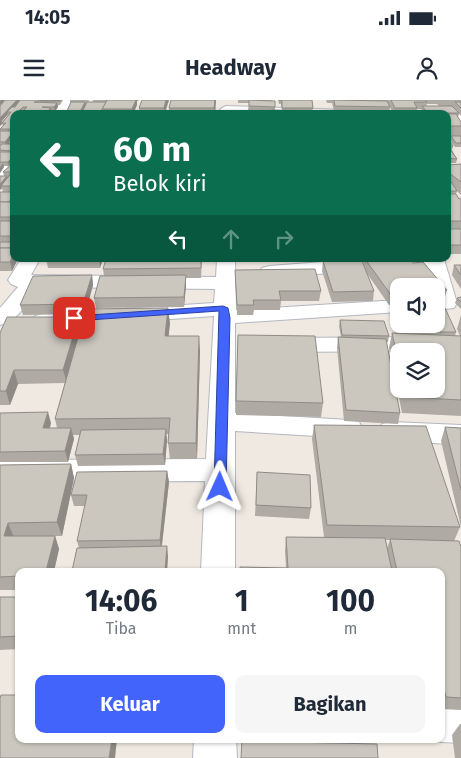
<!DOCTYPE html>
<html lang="id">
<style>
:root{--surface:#fff;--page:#f6f6f7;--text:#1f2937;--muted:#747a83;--accent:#4264fb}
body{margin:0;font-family:"Fira Sans",sans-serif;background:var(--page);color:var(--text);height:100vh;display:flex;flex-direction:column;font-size:19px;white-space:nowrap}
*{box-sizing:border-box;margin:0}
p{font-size:16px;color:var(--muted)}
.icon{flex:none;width:28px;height:28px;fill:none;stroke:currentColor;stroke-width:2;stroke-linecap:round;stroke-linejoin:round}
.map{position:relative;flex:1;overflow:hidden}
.side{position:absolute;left:15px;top:468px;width:430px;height:175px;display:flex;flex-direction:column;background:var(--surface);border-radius:10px;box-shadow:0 1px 4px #0004}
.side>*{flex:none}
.banner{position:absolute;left:10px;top:10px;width:441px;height:152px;border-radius:10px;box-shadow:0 1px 4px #0004;background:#0b6e4f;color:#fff;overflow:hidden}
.controls{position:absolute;left:390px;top:178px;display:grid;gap:10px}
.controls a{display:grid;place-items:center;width:55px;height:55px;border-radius:10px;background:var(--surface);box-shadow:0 1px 4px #0004;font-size:25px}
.pin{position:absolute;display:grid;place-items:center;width:42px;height:42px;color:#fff;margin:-21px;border-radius:10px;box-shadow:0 2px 8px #0006}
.me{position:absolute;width:55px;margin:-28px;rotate:1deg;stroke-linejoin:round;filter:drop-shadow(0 0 4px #0008)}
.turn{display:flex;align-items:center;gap:18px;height:105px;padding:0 20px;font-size:22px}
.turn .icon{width:65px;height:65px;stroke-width:2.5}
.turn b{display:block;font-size:35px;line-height:42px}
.lanes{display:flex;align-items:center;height:48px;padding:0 20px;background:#0003;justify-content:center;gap:25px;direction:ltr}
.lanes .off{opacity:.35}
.eta{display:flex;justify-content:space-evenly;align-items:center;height:85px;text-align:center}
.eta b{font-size:30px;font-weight:700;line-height:35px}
.button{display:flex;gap:10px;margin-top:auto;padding:10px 20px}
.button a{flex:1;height:58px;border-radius:10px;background:var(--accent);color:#fff;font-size:20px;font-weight:700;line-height:58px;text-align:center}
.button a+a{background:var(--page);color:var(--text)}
.status{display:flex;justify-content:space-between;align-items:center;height:35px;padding:0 25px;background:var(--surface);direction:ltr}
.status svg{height:14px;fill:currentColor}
header{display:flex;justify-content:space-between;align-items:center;height:65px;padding:0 20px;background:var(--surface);font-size:22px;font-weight:700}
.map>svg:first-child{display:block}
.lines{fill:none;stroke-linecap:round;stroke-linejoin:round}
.minor-casing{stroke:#b4b7c1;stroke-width:2}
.minor{fill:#fff;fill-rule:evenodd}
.wall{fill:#afaba4;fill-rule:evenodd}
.shaded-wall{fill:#8e8b86}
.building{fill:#cbc7bf;stroke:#8e8b86;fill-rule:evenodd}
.route{fill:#4264fb;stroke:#2b41a3}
</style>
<div class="status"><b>14:05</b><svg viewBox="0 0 49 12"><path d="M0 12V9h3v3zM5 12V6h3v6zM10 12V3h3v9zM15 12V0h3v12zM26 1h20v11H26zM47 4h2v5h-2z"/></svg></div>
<header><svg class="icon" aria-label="menu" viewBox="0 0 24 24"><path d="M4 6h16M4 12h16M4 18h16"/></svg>Headway<svg class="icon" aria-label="person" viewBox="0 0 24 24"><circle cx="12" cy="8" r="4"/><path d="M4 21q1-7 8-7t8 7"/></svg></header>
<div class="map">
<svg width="461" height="658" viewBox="0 0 461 658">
<rect width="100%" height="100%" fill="#efe9e1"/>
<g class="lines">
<g class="minor-casing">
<g id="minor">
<path d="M62,0H74L65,14H53Z"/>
<path d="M226,6L343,10L349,14L222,12L220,10L222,8Z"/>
<rect x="448" y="14" width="13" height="8"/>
<path d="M448,34L461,35V43L448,42Z"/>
<path d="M14,60V72L5,80L0,82V69L9,61Z"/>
<path d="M21,159H40L31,175L216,177L217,159H235L236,210L399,200V212L235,223V313L349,320L359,322L363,329L359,336L349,338L235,331V471H201L205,381L0,382V360L206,359L214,216L43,228L35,226L32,221L35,216L43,214L214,203L215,189L39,187C28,202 19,220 0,225V208L18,187L11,184L8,180Z"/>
<path d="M363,159H444L457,203L454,208L436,210V186H432L427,165L269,178L262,176L259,172L262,168L269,166Z"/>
<path d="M428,237L436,239L440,244L436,249L428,251L278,252L270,250L266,245L270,240L278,238Z"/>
<path d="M392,322L461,325V345L392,340L382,338L378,331L382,324Z"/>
<path d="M441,600L461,601V643L441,642L433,639H441Z"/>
<path d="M194,639H236L237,658H193Z"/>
</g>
</g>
<use href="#minor" class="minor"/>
</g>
<g class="wall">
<path d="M0,0H63L60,5H58V7L55,11H51V12L50,14H14V60L9,66H4V67L0,73V29L3,26L2,24L0,26L2,4ZM8,14V15L2,22V21Z"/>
<path d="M70,0H89L88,2H93V0H139L137,1V5L133,14H66V13L77,2H70Z"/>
<path d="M169,0L165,14H139V8Z"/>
<path d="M216,0L215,14H169V8Z"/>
<path d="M238,0H271L275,7V10H282L281,4H279L278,0H312L313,12L271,13L272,10H248L249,3H238Z"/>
<path d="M326,0H461V16L459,14L458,17L461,22V36H448V14H315V11H334L332,3H327ZM388,3L393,13H389L390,7ZM427,4H437L439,6H426ZM417,9H421L424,14L416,13Z"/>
<path d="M451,36H461V47H455L450,40Z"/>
<path d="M448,39L453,46L452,50L457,59L456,63H448Z"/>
<path d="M14,62V159H18L12,171H0V92H3L2,88L0,90L4,76L3,72Z"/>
<path d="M461,64V95L457,91L456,94L459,99L461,98V154H448V65Z"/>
<path d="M46,159H103L100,168H48Z"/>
<path d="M202,159L201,178H186V185L184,207L96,208L94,198L104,176L103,169Z"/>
<path d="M358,159H409L413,163L447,190L444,200H436V186H399V204L389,205L366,172L374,191L373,201L332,202L322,171L323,161L363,165L364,160Z"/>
<path d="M454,165H461V189L452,175Z"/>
<path d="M235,170L321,191L319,201H281L280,210H254L253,215H237Z"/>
<path d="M92,175L93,185L85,214L23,215L20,205Z"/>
<path d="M461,197V209L455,203L457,198Z"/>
<path d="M461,215V316L402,313L389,248L392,233L404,234L400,224H436L456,232L455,236H460L457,229ZM399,251L436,289H399Z"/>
<path d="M79,217L81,227L170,223L168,236L200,251L197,359H170L168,343L169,334H166L167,340L165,365L78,366L75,355L80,335H73L74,339L68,362H0V313L51,323L50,328H57L55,319L65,283L18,284L10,305H0V233Z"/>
<path d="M340,220L389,236L388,242H386L400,313L398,324L344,321L337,248L338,237H341L339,226Z"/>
<path d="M236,301L323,303L321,317L236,315Z"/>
<path d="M314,325L460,427L454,441L461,447V610L441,609V471H240L286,468L285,451L286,437H324L312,339ZM386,440H390L387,448Z"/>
<path d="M445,327L461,328V427L441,341Z"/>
<path d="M71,364L74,378L62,436H55L59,449L54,471H19V490H0V365Z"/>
<path d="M167,371L169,382L162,446L168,456L167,471H72L79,448L77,441L85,406H74L71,395Z"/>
<path d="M257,372L311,408L309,419L255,416Z"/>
<path d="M0,497H19V549L0,550Z"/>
<path d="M460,624H461V658H455L452,635Z"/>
</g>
<g class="shaded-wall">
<path d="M1,0H7L0,5V1Z"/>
<path d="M17,0H21L10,12H7L8,14L2,21V24L0,26V18Z"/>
<path d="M133,0H139L137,1V5L133,14H132V9Z"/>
<path d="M166,0H169L164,14V8Z"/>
<path d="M215,0H216L215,14L214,8Z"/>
<path d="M85,2L86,6L82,14H80V12Z"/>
<path d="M57,3L58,7L55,11L54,7Z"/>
<path d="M51,8V12L50,14H47L46,13Z"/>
<path d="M14,31V36L6,46L5,42Z"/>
<path d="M14,55V60L9,66L8,62Z"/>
<path d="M3,63L4,67L0,73V67Z"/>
<path d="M7,76L8,80L1,86L2,88L0,90V84Z"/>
<path d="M14,95V101L6,105Z"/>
<path d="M14,153V159H18L12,171L10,162Z"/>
<path d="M99,159H103L100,168Z"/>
<path d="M92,175L93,185L85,214L83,204Z"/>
<path d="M186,175V185L184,207V197Z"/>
<path d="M168,208L170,223L167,252L165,236Z"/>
<path d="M79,217L82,230L67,283L63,270Z"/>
<path d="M199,236L200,251L197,359L196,343Z"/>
<path d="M14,270L18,284L10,305L6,291Z"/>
<path d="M48,312L51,323L46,339L43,328Z"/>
<path d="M71,328L74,339L68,362L65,351Z"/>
<path d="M166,329L167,340L165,365L163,354Z"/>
<path d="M71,364L74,378L62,436L57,422Z"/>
<path d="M167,371L169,382L161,451L160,440Z"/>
<path d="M8,423L14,437L4,436Z"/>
<path d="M55,436L59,449L54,471H46Z"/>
<path d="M167,446L168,456L167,471H165Z"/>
<path d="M112,639H117L115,658H109Z"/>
</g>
<g class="building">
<path d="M5,0H17L0,18V6Z"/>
<path d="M20,0H39L37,2H34L57,3L54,7H42L51,8L46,13H49V14H14V29H0L6,23H2L11,12H7L12,7H15ZM23,7H27L21,13H17Z"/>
<rect x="40" y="0" width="20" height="1"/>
<path d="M107,0H136L132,9H102Z"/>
<path d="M142,0H166L164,8H139Z"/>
<path d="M171,0H215L214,8H169Z"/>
<path d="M249,0L275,1V7L249,6Z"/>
<path d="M279,0H312L313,8H282V1Z"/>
<path d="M334,0L387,1L390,7L335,6Z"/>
<path d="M391,0H425L427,2H414L417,8H395Z"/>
<path d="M71,2H85L80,12L66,13Z"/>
<path d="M87,2H106L102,9V12H82Z"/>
<path d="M455,2H461V8Z"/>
<path d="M422,6H452L459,13H428Z"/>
<path d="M272,10L308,11V14L271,13Z"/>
<path d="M315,11L433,14H315Z"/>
<path d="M99,12H123L122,14H99Z"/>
<path d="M235,12L308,14H235Z"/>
<path d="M448,14H456L461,22V26H448Z"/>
<path d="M0,31H14L5,42H0Z"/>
<path d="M14,35V43H8Z"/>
<path d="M451,36H461V43H456Z"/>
<path d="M448,39L453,46H448Z"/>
<path d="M2,44H14V51L0,50V46Z"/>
<path d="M448,48H449L457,59L448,58Z"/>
<path d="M0,52H14V55L8,62H0Z"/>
<path d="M14,62V72H3Z"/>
<path d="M461,64V82L448,72V65Z"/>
<path d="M12,72H14V86H1Z"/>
<path d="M0,76H7L0,84Z"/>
<path d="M448,77L457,91H448Z"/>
<path d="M0,92H14V95L9,102H0Z"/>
<path d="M448,94H456L459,99L461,98V121H448Z"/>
<rect x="0" y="102" width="14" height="15"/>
<rect x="0" y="121" width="14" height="15"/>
<rect x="448" y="129" width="13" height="16"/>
<rect x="0" y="142" width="14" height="6"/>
<path d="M0,148H14V153L10,162H0Z"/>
<path d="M106,159H201V168L103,169Z"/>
<path d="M365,159H409L413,163L423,162L447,190L436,191V186H399V194L391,195Z"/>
<path d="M323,161H362L374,191L333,192Z"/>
<path d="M454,165H461V175Z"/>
<path d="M315,169L321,191H279L281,200H253L254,205H237L235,170Z"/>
<path d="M92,175L83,204L20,205L33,176Z"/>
<path d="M186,175L184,197L94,198L100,176Z"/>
<path d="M461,197V202L457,198Z"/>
<path d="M168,208L165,236H199L196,343H168L170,318L55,319L86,209Z"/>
<path d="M436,208H445L456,232H409L406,224H436Z"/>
<path d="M7,217H79L63,270H14L6,291H0V233Z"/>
<path d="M340,220L384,221L389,236L342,235Z"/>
<path d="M392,233L461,236V300L406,297L404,289H436V251H399V264Z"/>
<path d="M238,235L315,236L323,303L236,301Z"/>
<path d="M338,237L386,239L400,313L346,310Z"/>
<path d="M48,312L43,328H71L65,351L0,352V313Z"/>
<path d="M314,325L426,326L460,427L327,425Z"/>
<path d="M445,327L461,328V390Z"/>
<path d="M166,329L163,354L75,355L81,330Z"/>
<path d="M71,364L57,422L8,423L4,436H55L46,471H19V476L0,477V365Z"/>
<path d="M167,371L160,440L77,441L87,395H71L77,372Z"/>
<path d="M257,372L310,375L311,408L256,405Z"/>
<path d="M286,437L385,438L392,471H240V467L288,468Z"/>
<path d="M390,439L459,441L461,447V598L446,597L441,579V471H397Z"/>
<path d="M167,446L165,471H72L77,448Z"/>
<path d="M0,497H19V536L0,537Z"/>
<path d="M1,595H19V639H112L109,658H0V598Z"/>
<path d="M242,639H287V642L377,644L378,658H241Z"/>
</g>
<path class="route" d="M223,206L228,208L230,218L226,387L224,390H216L214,387L219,211L74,221L69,218L74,216Z"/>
</svg>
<div class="controls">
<a><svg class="icon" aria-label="sound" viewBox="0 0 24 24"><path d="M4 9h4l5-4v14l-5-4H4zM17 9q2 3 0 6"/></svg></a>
<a><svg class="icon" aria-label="layers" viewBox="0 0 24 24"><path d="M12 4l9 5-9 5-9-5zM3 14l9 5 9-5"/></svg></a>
</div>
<div class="pin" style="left:74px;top:218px;background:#d93025"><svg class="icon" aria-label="arrive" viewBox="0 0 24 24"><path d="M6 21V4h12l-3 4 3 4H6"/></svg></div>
<svg class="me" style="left:220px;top:387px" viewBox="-20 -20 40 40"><path d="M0-17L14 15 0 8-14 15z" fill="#4264fb" stroke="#fff" stroke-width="4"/></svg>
<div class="banner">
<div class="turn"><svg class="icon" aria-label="left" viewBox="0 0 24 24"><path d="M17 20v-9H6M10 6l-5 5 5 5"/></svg><div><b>60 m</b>Belok kiri</div></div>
<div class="lanes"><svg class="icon" aria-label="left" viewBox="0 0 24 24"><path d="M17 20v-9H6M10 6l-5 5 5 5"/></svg><svg class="icon off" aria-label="ahead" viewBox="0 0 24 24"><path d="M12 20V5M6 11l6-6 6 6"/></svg><svg class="icon off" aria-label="right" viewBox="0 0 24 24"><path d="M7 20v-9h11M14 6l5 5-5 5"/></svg></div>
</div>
<section class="side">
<div class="eta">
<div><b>14:06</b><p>Tiba</p></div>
<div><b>1</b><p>mnt</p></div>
<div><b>100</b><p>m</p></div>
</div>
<div class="button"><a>Keluar</a><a>Bagikan</a></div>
</section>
</div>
